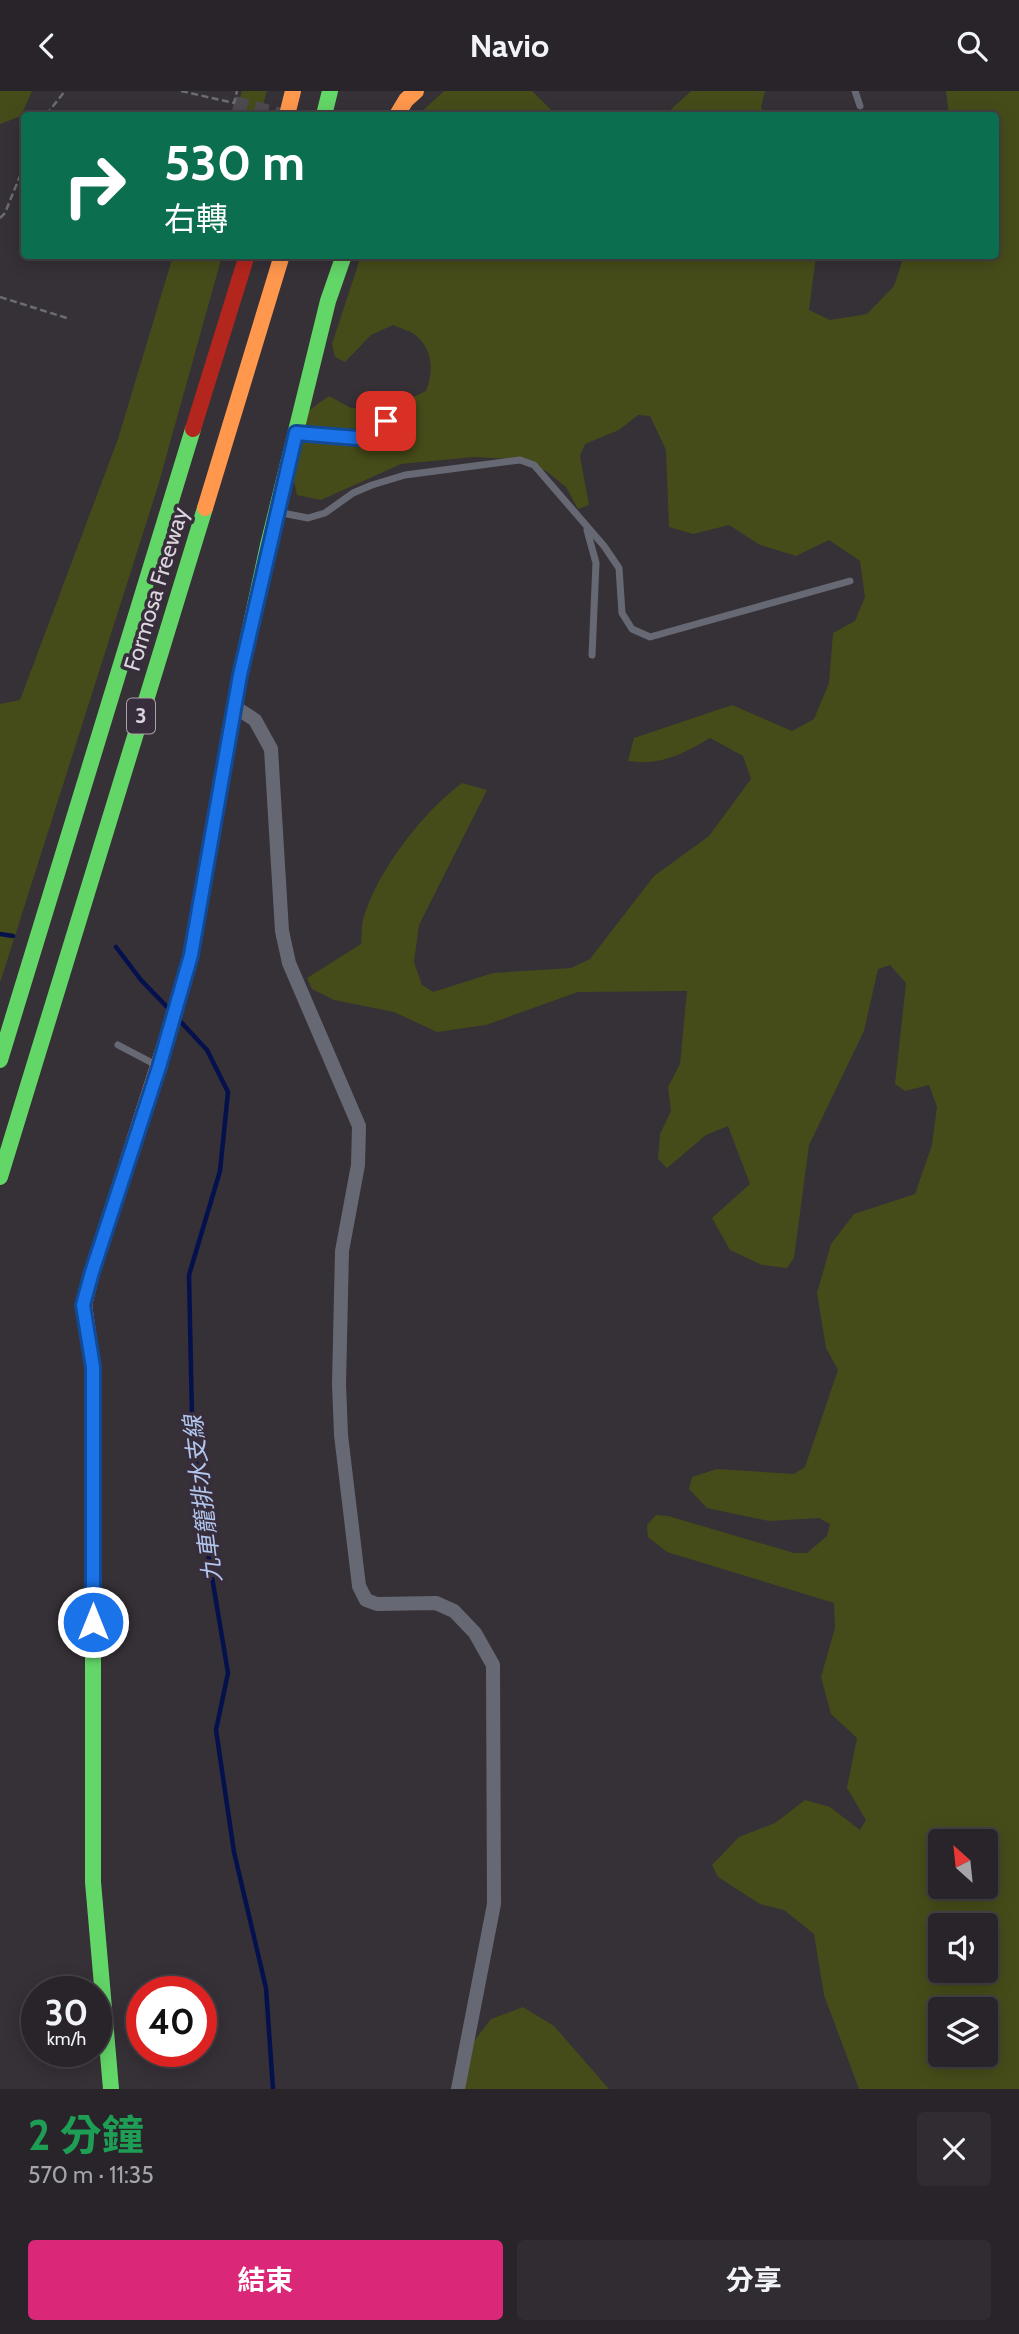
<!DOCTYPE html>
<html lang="zh-TW">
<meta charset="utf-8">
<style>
:root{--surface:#282429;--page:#302c31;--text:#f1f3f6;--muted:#a5a4a8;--line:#444146;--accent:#db2777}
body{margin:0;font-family:Cabin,"Noto Sans TC",sans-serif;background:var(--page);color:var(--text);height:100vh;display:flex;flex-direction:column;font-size:26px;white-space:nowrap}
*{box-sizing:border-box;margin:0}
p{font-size:23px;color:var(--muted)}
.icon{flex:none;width:38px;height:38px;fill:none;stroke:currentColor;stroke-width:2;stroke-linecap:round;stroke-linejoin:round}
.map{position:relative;height:1998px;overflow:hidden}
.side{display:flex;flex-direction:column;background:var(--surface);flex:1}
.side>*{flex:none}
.top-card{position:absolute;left:21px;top:21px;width:978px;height:147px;border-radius:7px;box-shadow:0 4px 18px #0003,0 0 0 2px var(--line);background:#0b6e4f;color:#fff;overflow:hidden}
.needle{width:46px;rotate:333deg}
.tools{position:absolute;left:928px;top:1738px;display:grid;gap:14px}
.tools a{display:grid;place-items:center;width:70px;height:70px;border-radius:7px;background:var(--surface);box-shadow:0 4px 18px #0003,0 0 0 2px var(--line);font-size:35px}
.speed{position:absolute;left:21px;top:1885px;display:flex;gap:14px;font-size:35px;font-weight:700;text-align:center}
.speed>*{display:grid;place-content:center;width:91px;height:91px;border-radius:50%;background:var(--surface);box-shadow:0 4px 18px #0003,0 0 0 2px var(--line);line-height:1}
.speed small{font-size:18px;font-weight:400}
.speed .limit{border:10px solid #d22;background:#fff;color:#111}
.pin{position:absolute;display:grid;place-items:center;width:60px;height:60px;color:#fff;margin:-30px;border-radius:14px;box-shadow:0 4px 10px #0006}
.me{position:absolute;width:77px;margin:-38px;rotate:0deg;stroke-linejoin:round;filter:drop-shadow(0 0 5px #0008)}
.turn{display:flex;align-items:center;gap:24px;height:147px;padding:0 28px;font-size:32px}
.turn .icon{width:91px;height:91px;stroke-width:2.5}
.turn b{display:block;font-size:49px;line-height:60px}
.round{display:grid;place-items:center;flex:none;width:74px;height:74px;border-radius:7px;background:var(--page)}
.head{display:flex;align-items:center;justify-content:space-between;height:119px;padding:0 28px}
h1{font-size:42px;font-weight:700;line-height:52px;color:#1e9e55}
.cta{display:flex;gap:14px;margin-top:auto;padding:14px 28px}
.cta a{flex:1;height:80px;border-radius:7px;background:var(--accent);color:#fff;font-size:28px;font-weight:700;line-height:80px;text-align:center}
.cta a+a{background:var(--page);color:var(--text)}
header{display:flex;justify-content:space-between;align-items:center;height:91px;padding:0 28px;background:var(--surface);font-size:32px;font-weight:700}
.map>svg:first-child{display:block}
.green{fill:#464c19;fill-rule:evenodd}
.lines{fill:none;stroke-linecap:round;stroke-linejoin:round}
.stream{stroke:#05114d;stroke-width:4.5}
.street-tunnel{stroke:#4f4950;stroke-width:14;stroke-dasharray:14 7;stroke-linecap:butt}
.path{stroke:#6c6c74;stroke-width:2.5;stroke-dasharray:7 3.5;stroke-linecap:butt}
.lane{stroke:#666973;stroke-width:7}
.street{stroke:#666973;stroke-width:14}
.fast{stroke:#63d668;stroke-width:16}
.slow{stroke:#ff974d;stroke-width:16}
.jam{stroke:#b3261e;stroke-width:16}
.route-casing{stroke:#114b97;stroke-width:18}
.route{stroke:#1a73e8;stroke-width:12}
.labels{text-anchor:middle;stroke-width:7;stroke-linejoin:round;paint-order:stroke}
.shield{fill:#382d3a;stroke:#aba3ac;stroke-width:2}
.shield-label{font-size:21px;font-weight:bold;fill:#dcd5dd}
.street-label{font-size:23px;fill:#dcd5dd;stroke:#382d3a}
.water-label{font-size:24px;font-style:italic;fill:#b1c6ed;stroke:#382d3a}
</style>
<header><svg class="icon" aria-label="back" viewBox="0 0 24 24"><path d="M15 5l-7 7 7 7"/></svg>Navio<svg class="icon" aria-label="search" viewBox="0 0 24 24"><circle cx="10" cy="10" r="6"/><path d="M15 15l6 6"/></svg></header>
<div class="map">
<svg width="1019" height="1998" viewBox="0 0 1019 1998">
<rect width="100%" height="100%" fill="#363037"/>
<g class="green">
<path d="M0,0H32L21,25L0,33Z"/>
<path d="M242,0H267L260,24H231L237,17Z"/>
<path d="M444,0H532L556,24H418Z"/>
<path d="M691,0H765L761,16L765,24H665Z"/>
<path d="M946,0H1019V1998H859L824,1904L814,1843L784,1819L760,1813L718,1786L712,1774L739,1746L775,1732L805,1709L830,1716L860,1739L866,1729L847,1697L857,1647L831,1623L821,1586L835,1537L834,1512L667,1461L648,1446L647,1434L656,1424L668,1425L794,1462H807L827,1445L830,1433L819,1427L769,1430L707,1417L689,1398L692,1386L717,1378L794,1383L805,1376L838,1279L826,1257L817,1202L831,1153L854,1123L915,1103L932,1054L937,1016L929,994L905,1000L895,993L906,892L890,874L878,878L864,940L809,1054L794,1167L787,1177L762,1174L730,1159L712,1127L750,1093L728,1035L706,1044L667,1077L658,1068L660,1043L671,1020L668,996L680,973L687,900L578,901L486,934L437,941L394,921L334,909L312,898L307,887L361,853C362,844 361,834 364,826C377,780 424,720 462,692L487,699L419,834L414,871L422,894L433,901L493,882L571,877L590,868L654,785L709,745L751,688L743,665L710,647C683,663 660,675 628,670L634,647L732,614L792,640L814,628L829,592L833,542L855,530L865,506L860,470L829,449L796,465L760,454L729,434L693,443L669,436L666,359L650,325L638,324L619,339L585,353L580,365L589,414L578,418L566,396L546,380L511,368L474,366L401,373L321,409L297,404L289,367L308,320L329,305L351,317H390L426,300C434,280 433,257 414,243C408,239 399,237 393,234L371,244L345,271L335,266L332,253L361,165H816L809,219L830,229L867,223L894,195L904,165L996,164V24H949ZM940,1750H985V1796H940ZM940,1834H985V1880H940ZM940,1918H985V1964H940Z"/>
<path d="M173,165H222L158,395L0,892V613L20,609L118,348Z"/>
<path d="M523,1916L554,1935L609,1998H459L468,1958L491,1928Z"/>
</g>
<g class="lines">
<g class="stream">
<path d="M0,843L13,845"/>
<path d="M116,856L141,889L169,918"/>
<path d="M180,930L207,959L228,1001L220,1080L189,1184L192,1326L200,1414L228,1582L216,1639L234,1761L266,1897L273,1998"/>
</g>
<path class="street-tunnel" d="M234,12L282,24"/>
<g class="path">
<path d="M181,0L234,12L237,0"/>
<path d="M46,24L65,0"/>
<path d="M0,127L5,122L24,75"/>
<path d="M0,206L70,228"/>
</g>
<g class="lane">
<path d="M855,0L860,15"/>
<path d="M296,342L357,347L378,339L386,330L382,317"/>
<path d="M277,421L308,427L325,422L353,402L372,394L405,384L520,369L534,374L604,455L619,477L622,522L632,538L650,546L850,490"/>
<path d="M587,439L596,472L592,564"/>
<path d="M118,954L158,975"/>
</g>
<path class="street" d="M235,616L255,629L271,658L282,840L289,872L359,1035L358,1074L342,1160L339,1293L341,1344L359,1495L366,1509L377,1513L436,1512L454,1520L475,1542L493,1574L494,1813L458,1998"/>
<g class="fast">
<path d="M324,24L330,0"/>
<path d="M167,947L191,864L240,584L268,454L328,210L344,164"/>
<path d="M0,969L193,338"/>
<path d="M0,1086L205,417"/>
<path d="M93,1404V1791L111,1998"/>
</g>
<g class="slow">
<path d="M287,24L293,0"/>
<path d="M397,24L406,9L416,0"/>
<path d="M205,417L282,164"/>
<path d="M93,1404V1276L84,1214L92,1181L167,947"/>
</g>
<path class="jam" d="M193,338L247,164"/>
</g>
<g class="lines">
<g class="route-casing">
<path id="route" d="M93,1531V1276L83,1214L92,1181L159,976L191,864L240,584L296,342L357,347L378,339L386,330"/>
</g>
<use href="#route" class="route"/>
</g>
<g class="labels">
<rect class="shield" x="127" y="607.5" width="28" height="35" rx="5"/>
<g class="shield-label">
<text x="141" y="632">3</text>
</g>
<g class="street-label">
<text transform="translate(156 498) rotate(-73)" y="8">Formosa Freeway</text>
</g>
<g class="water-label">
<text transform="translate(203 1408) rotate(-97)" y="8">九車籠排水支線</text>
</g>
</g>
</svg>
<div class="tools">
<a><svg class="needle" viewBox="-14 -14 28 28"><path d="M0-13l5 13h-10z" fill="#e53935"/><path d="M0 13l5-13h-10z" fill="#a5a4a8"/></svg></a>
<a><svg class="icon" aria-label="sound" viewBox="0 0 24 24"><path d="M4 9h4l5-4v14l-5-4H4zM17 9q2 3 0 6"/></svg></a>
<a><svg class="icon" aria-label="layers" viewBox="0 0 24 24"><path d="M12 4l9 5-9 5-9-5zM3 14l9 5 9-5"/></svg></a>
</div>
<div class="speed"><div>30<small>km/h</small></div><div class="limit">40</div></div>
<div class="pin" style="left:386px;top:330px;background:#d93025"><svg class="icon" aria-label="arrive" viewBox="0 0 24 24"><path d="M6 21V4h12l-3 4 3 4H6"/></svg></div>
<svg class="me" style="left:93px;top:1531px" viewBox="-20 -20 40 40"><circle r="17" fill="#1a73e8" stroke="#fff" stroke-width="3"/><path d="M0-11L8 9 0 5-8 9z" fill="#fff"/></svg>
<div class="top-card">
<div class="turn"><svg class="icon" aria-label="right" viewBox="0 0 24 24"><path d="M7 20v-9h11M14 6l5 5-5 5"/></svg><div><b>530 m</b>右轉</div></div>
</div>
</div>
<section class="side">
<div class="head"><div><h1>2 分鐘</h1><p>570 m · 11:35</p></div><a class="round"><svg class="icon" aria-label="close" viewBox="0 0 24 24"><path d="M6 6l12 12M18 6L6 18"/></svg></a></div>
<div class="cta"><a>結束</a><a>分享</a></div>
</section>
